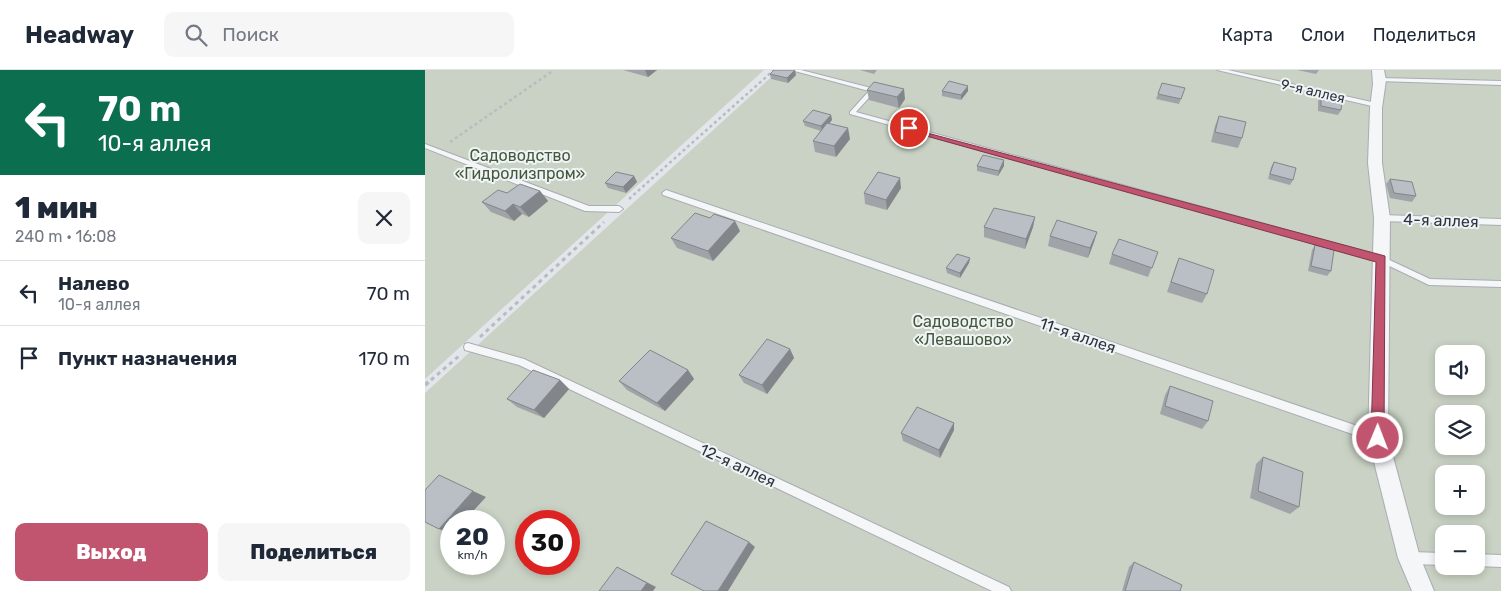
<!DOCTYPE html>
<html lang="ru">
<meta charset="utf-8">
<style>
:root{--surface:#fff;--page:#f6f6f7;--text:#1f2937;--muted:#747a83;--line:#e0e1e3;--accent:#c1546f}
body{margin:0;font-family:Rubik,sans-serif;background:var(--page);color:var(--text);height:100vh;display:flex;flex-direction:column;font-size:19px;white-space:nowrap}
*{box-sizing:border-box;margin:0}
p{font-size:16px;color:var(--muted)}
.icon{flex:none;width:28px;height:28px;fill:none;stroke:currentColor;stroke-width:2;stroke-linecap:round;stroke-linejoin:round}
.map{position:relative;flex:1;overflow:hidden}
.sheet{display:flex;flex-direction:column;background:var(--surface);width:425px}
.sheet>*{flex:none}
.top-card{background:#0b6e4f;color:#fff;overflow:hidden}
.buttons{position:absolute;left:1010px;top:275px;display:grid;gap:10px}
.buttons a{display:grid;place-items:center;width:50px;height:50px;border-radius:10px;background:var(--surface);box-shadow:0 2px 8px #0003;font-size:25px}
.speed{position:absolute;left:15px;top:440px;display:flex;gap:10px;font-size:25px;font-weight:700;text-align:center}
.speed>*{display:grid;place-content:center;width:65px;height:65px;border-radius:50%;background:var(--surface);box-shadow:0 2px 8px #0003;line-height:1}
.speed small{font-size:12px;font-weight:400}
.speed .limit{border:8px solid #d22;background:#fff;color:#111}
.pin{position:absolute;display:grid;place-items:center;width:42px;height:42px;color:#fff;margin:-21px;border:2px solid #fff;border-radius:50%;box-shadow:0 1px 5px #0007}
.me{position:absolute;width:55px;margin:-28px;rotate:1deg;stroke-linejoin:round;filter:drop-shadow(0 0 4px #0008)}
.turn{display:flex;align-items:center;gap:18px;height:105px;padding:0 15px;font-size:22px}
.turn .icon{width:65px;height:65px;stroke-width:2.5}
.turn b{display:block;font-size:35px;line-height:42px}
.round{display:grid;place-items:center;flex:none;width:52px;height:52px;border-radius:10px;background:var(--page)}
.headline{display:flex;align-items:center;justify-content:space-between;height:85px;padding:0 15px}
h1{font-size:30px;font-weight:800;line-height:38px}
.button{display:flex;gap:10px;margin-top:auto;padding:10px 15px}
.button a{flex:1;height:58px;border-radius:10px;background:var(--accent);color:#fff;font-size:20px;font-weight:800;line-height:58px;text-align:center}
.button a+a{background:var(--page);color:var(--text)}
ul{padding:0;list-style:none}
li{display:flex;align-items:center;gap:15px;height:65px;padding:0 15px;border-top:1px solid var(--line)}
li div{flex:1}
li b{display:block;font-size:19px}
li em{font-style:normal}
header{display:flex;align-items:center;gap:30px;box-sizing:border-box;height:70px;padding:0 25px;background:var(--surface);border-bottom:1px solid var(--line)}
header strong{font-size:24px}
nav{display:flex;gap:28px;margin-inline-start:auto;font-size:18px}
.search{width:350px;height:45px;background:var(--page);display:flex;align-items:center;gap:12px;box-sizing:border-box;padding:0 18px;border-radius:10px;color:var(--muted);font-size:19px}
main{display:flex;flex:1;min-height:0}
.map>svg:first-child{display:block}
.green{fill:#c9d2c4;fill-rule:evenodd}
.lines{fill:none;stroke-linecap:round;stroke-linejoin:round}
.lane-casing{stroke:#a8adb3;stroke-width:2}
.street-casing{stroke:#a8adb3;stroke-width:2}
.path-far2{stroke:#b8bcc0;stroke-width:2.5;stroke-dasharray:3 3;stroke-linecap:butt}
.path-far1{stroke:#b8bcc0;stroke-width:3;stroke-dasharray:4 4;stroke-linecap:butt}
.path{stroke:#b8bcc0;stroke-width:4;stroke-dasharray:4.5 4.5;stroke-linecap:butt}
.lane{fill:#f4f6f8;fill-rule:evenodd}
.street{fill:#f4f6f8;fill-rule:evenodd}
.wall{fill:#a0a4a9}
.shaded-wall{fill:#82868a}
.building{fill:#babfc5;stroke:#82868a}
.route{fill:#c1546f;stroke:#7d3748}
.labels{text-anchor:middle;stroke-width:4;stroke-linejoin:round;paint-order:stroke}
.far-street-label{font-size:14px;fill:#2c353f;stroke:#f1f4f6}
.park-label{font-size:16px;fill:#43593a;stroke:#f1f4f6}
.street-label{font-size:16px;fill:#2c353f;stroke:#f1f4f6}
</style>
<header>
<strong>Headway</strong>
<div class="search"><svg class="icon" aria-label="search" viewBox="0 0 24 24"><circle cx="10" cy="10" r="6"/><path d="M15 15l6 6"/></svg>Поиск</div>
<nav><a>Карта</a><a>Слои</a><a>Поделиться</a></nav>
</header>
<main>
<section class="sheet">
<div class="top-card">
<div class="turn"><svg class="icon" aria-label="left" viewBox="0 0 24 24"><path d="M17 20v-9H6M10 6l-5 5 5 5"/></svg><div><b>70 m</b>10-я аллея</div></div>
</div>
<div class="headline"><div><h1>1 мин</h1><p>240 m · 16:08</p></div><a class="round"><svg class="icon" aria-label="close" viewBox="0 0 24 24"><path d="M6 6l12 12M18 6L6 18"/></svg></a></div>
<ul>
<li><svg class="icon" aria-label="left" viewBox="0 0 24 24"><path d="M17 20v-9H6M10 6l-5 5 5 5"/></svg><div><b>Налево</b><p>10-я аллея</p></div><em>70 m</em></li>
<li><svg class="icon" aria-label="arrive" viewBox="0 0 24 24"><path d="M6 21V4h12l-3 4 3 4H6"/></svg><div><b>Пункт назначения</b></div><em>170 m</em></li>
</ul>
<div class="button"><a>Выход</a><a>Поделиться</a></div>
</section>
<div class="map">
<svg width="1076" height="521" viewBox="0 0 1076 521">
<rect width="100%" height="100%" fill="#e2e5e9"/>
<g class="green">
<path d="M0,0H339L0,309Z"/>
<path d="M354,0H1076V521H0V323ZM1019,284H1051V316H1019ZM1019,344H1051V376H1019ZM1019,404H1051V436H1019ZM26,451H69V494H26ZM101,451H144V494H101ZM1019,464H1051V496H1019Z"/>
</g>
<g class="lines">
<g class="lane-casing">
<g id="lane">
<path d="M366,0H376L450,19V21L431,42L956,186L1005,209L1076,211V217L1004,215L954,191L425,44V42L444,21Z"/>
<path d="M792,0H803L951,33L954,35L951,37Z"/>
<path d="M956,8L1076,11V15L954,11L953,10Z"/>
<path d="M0,74L164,136H194L198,139L194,142L160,141L0,78Z"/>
<path d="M241,120L953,363L956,365L958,368L956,371L953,373L238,125L237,123Z"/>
<path d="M957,145L1076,149V155L957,151L953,148Z"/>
<path d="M43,273L99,289L584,517L586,521H567L94,295L40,280L39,277L40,274Z"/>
<path d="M985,482L1019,483V495L985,494L981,492L979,488L981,484Z"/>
<path d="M1051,484L1076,485V497L1051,496Z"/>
</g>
</g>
<g class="street-casing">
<path id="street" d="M947,0H959L961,10L957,38V93L965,148L963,368L995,487L1009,521H987L973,488L943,368L949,148L943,93L945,38L948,14Z"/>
</g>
<g class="path-far2">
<path d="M25,72L129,0"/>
<path d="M204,129L349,0"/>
</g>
<g class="path-far1">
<path d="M55,267L179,152"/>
<path d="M6,310L34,286"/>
</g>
<path class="path" d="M0,315L7,309"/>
<use href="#lane" class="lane"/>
<use href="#street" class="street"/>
</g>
<g class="wall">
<path d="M198,0H232L223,7Z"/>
<path d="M435,0H452L449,4Z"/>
<path d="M872,0H894L891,4Z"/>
<path d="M345,4L371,5L363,13L346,9Z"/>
<path d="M760,18L754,34L731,29L733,24Z"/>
<path d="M442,20L480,29L474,38L444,30Z"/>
<path d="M517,21H543L536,30L517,26Z"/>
<path d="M896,25L916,40L913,45L893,41V31Z"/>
<path d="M406,45L407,50L404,54L425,69L411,87L390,82L388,71L396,61L380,56L378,51Z"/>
<path d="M794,46L817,68L813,78L786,72L790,56Z"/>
<path d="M849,92L868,110L865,115L843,109L846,97Z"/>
<path d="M552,96H579L573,106L552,101Z"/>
<path d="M209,106L212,112L201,123L183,118L180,113Z"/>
<path d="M965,109L991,126L987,132L965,128L961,114Z"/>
<path d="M476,118L462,140L440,134L439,123Z"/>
<path d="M115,121L123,131L104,147L97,144L89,151L66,142L57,132L82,123Z"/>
<path d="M610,147L608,157L600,179L559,167V157Z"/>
<path d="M315,161L288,191L252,178L246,168Z"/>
<path d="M672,162L669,172L663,188L623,176L625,166Z"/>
<path d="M890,175L906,201L902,206L883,201L887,180Z"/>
<path d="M733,182L723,207L684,194L687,184Z"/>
<path d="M545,188L544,193L535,208L522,203L521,198Z"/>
<path d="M754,188L782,224L777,233L742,222L750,198Z"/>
<path d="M365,279L369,288L342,324L319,313L314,305Z"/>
<path d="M263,300L269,309L240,341L202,320L194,311Z"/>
<path d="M135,310L144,319L119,348L92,337L82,329Z"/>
<path d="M745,316L783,351L777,359L735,344L740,325Z"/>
<path d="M529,353V360L515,388L478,371L476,363Z"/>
<path d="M838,387L874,437L865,444L825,428L831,394Z"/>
<path d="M709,492L755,521H697L704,497Z"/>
</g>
<g class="shaded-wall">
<path d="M220,0H232L223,7Z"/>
<path d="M370,0L371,5L363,13L362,8Z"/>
<path d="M543,16V21L536,30V25Z"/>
<path d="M479,19L480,29L474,38L472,27Z"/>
<path d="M406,45L407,50L397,61L396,56Z"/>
<path d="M423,58L425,69L411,87L409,76Z"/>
<path d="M579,90V96L573,106L574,101Z"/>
<path d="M209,106L212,112L201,123L198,117Z"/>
<path d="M475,108L476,118L462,140L461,130Z"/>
<path d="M115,121L123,131L104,147L95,137Z"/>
<path d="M88,134L97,144L89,151L80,141Z"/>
<path d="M610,147L608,157L600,179L601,169Z"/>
<path d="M310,151L315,161L288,191L283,181Z"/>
<path d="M672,162L669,172L663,188L665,178Z"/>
<path d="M545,188L544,193L535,208V203Z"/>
<path d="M365,279L369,288L342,324L337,315Z"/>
<path d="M263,300L269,309L240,341L232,333Z"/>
<path d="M135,310L144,319L119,348L109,340Z"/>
<path d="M529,353V360L515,388L514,380Z"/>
<path d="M48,421L61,427L39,451H26V464L14,459Z"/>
<path d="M324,472L330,477L303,521H293Z"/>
<path d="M192,497L231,517L228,521H216Z"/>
</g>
<g class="building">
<path d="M349,0H370L362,8L345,4Z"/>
<path d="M524,11L543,16L536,25L517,21Z"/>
<path d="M449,12L479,19L472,27L442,20Z"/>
<path d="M737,13L760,18L756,29L733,24Z"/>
<path d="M896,25L917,29L916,40L896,36Z"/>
<path d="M388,40L406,45L396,56L378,51Z"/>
<path d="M794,46L821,52L817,68L790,62Z"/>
<path d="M402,53L423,58L409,76L388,71Z"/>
<path d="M558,85L579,90L574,101L552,96Z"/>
<path d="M849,92L871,98L868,110L845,104Z"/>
<path d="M191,102L209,106L198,117L180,113Z"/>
<path d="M453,102L475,108L461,130L439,123Z"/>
<path d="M965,109L987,112L991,126L969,123Z"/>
<path d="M95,114L115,121L95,137L88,134L80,141L57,132L73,120L82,123Z"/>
<path d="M569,138L610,147L601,169L559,157Z"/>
<path d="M270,143L285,148L289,144L310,151L283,181L246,168Z"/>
<path d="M632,150L672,162L665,178L625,166Z"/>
<path d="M694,169L733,182L727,198L687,184Z"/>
<path d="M890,175L909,180L906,201L886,196Z"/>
<path d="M532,184L545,188L535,203L521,198Z"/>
<path d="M754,188L789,200L782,224L746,212Z"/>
<path d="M342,269L365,279L337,315L314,305Z"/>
<path d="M225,280L263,300L232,333L194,311Z"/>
<path d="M108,300L135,310L109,340L82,329Z"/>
<path d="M745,316L788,331L783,351L740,336Z"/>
<path d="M492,337L529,353L514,380L476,363Z"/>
<path d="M838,387L878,402L874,437L833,421Z"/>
<path d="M14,405L48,421L14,459L0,452V420Z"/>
<path d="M281,451L324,472L293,521H279L246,504Z"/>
<path d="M709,492L757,515L755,521H700Z"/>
<path d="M192,497L222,513L216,521H174Z"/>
</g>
<path class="route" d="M480,57L960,186L959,368L957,372H948L946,368L951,192L480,60Z"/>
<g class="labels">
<g class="far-street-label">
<text transform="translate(888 21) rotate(13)" y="5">9-я аллея</text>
</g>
<g class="park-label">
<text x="95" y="91">Садоводство<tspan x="95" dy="18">«Гидролизпром»</tspan></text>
<text x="538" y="257">Садоводство<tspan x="538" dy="18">«Левашово»</tspan></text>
</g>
<g class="street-label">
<text transform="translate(1016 150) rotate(2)" y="6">4-я аллея</text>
<text transform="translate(653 265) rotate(19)" y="6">11-я аллея</text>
<text transform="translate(313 395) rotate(25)" y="6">12-я аллея</text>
</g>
</g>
</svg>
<div class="buttons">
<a><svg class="icon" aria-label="sound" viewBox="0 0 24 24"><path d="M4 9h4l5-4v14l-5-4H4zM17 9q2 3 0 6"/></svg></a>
<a><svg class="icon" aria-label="layers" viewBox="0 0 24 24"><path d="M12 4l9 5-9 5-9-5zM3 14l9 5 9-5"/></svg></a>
<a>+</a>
<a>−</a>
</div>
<div class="speed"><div>20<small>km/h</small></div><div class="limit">30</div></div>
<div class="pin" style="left:484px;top:58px;background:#d93025"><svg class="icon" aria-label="arrive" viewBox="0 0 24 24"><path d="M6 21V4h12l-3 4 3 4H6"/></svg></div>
<svg class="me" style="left:953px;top:368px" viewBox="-20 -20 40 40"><circle r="17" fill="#c1546f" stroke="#fff" stroke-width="3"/><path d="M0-11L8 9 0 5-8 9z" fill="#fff"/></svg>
</div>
</main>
